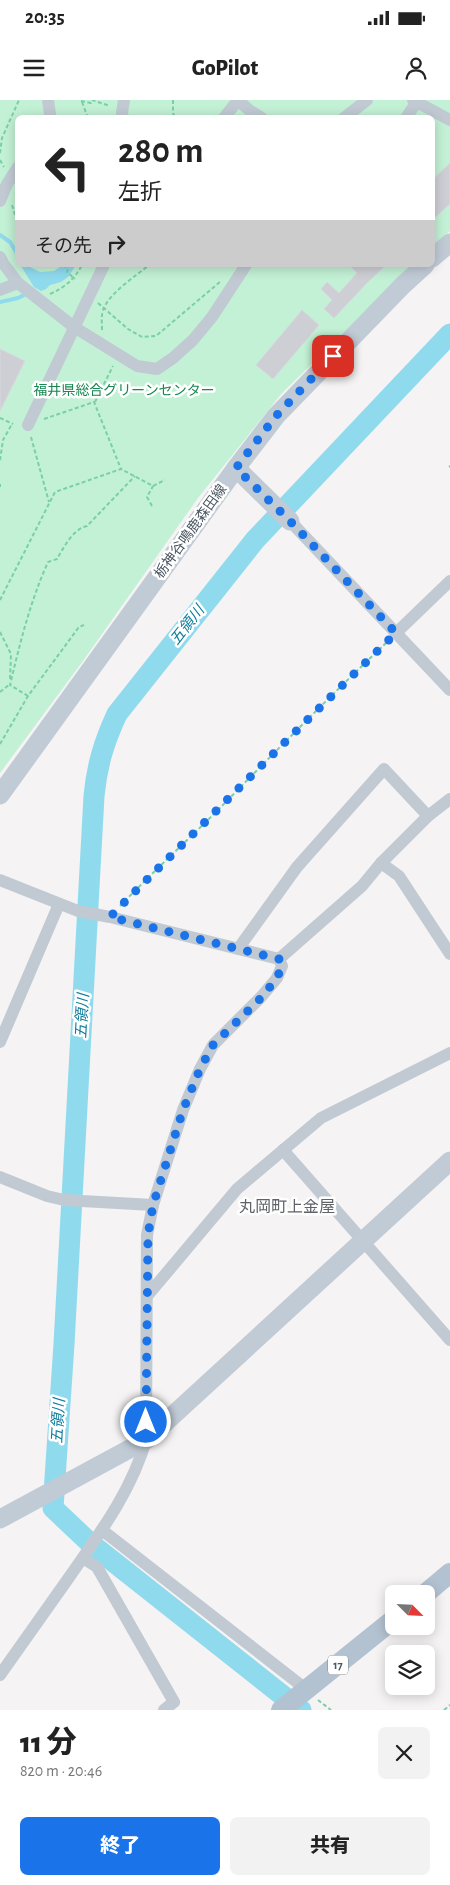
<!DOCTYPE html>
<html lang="ja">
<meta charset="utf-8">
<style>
:root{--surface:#fff;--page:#f2f2f2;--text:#222;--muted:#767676;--accent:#1a73e8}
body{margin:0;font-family:"Alegreya Sans","Noto Sans JP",sans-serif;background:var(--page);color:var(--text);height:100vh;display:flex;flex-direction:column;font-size:19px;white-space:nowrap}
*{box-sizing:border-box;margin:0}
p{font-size:16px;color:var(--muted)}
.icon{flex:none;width:28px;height:28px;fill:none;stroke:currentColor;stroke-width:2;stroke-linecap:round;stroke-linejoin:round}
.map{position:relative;height:1610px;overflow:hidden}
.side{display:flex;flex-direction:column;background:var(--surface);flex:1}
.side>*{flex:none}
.top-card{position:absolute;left:15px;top:15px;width:420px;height:152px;border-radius:8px;box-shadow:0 2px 12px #0003;background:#fff;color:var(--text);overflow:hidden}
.needle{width:32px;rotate:114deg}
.buttons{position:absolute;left:385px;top:1485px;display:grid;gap:10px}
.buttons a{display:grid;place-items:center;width:50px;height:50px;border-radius:8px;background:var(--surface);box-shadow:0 2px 12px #0003;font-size:25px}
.pin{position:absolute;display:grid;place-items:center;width:42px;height:42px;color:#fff;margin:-21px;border-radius:10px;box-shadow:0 2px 8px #0006}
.me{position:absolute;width:55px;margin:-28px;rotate:0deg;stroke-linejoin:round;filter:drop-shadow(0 0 4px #0008)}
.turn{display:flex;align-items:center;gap:18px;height:105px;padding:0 20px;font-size:22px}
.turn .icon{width:65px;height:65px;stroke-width:2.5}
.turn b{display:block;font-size:35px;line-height:42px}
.then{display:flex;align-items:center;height:48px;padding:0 20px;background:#0003;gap:10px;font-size:19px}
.round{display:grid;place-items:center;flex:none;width:52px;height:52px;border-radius:8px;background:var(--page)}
.headline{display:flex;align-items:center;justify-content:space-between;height:85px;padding:0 20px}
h1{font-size:30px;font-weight:800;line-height:38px}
.primary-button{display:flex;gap:10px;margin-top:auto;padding:10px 20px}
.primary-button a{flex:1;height:58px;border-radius:8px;background:var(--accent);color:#fff;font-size:20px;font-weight:800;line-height:58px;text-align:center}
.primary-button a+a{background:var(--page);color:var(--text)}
.status{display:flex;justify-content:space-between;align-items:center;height:35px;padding:0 25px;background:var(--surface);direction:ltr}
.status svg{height:14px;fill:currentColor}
header{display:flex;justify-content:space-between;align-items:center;height:65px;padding:0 20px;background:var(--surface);font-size:22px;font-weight:800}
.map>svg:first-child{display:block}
.green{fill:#c3f1d5}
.water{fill:#90daee}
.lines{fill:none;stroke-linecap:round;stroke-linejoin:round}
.stream{stroke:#90daee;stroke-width:4}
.river{stroke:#90daee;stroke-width:21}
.building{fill:#cdcfd5;stroke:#d7d9de}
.path{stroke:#7ad0a6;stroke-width:2;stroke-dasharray:4 2.5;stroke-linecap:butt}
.street{stroke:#c1cad2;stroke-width:12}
.secondary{stroke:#c1cbd6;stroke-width:19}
.primary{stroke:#b3c2d1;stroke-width:20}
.route{stroke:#1a73e8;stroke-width:9;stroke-dasharray:0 16.2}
.labels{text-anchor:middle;stroke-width:5;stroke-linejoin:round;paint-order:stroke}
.shield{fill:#fff;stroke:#808990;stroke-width:1}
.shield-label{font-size:12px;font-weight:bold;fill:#4a5661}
.park-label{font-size:14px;fill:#17864f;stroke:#fff}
.street-label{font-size:14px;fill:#4a5661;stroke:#fff}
.water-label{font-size:15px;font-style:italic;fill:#0c7c9b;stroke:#fff}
.quarter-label{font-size:16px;fill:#5f6368;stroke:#fff}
</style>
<div class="status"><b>20:35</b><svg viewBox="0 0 49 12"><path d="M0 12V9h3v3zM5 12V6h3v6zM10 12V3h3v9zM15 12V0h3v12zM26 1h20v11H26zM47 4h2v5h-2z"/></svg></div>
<header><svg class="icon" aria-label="menu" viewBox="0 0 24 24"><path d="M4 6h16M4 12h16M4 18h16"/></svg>GoPilot<svg class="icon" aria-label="person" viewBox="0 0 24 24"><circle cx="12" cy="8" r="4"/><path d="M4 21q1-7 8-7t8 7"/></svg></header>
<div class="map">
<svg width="450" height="1610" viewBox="0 0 450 1610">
<rect width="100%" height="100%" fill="#f5f3f3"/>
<path class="green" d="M0,0H450V131L433,147L432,18H18V165H414L282,293L198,398L83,561L0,673Z"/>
<path class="water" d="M26,165L40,172L54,171L63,165H76L68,177L61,182L50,185L46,189L41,191L34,187L21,166Z"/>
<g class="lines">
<g class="stream">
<path d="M0,135L10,142L18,155"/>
<path d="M0,202L18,198L26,194"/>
</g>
<path class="river" d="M301,1610L91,1444L53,1408L64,1244L94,696C97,665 104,642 117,614L255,440L450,234"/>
</g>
<g class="building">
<path d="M450,63V104L432,120V80Z"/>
<path d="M349,165H386L367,183L334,218L324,209L332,200L321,189L327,182L339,193L357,173Z"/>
<path d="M302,210L319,225L273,279L256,265Z"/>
<path d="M0,249L25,261L0,311Z"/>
</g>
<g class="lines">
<g class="path">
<path d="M173,0V13L175,18"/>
<path d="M81,1L91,3L92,0L110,6"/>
<path d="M82,2L88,18"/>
<path d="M0,53L2,38L19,0"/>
<path d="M0,60L4,67"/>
<path d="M12,105L18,125"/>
<path d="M63,165L68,169L67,172L75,179"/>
<path d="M50,194C65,187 74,180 82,165"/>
<path d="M98,203L128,229L142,237L156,236L221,181"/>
<path d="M102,230C102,223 101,217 103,210C109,193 136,176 149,165"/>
<path d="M95,302L113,266"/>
<path d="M0,318L13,324"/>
<path d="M44,319L94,302L121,369"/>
<path d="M31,337L49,402"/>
<path d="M0,360L3,340L12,324"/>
<path d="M449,367L450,366"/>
<path d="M0,384V387"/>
<path d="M152,406L147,397L153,386"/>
<path d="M0,500L55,392L121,369L153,386L165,380"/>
<path d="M0,532L11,554L10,579"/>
<path d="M0,592L10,584"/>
<path d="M28,596L10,585C20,543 30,502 48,462L57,459C64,447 73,429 87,426L135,376"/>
<path d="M0,644L28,596L79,527L84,525"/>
<path d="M120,806C150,775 181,746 212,716C270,657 327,599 387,542"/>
<path d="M318,1600L331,1610"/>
<path d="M444,1610L450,1605"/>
</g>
<g class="street">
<path d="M48,0L50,14L49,18"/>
<path d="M238,0L249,10L262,18"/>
<path d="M413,0L450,20"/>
<path d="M123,18L122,13L124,0"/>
<path d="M224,18L238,0"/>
<path d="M344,18L367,0"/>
<path d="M406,18L418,0"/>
<path d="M0,101L7,84L18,67"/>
<path d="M0,157L3,163L18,183L74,227L137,266L157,269L173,258L193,240L212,217L246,165"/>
<path d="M0,190L18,183"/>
<path d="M28,325L104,165"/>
<path d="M290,421L450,590"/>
<path d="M396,533L450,481"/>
<path d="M381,763L399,776L450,854"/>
<path d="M0,780L78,811L110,817L279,859"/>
<path d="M238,849L297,767L384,669L428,716"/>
<path d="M0,942L59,804"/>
<path d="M283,1050L450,1240"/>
<path d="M0,1077L47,1096L64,1100L153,1105"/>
<path d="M148,1195L237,1089L321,1018L450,953"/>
<path d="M102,1430L307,1590"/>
<path d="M83,1458L97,1467L174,1602L164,1610"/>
<path d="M0,1575C23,1542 47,1509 70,1476C100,1433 132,1390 146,1340L147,1135L153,1105L183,1010L200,969L213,945L261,897L277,878L282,866L279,859L362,786L381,763L428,716L450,699"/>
</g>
<g class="secondary">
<path d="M432,158L450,143"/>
<path d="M236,368L290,421"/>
<path d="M0,695L236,368L276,316L403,185L425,165"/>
<path d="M0,1419L146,1340L450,1061"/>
</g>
<g class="primary">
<path d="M425,1494L450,1473"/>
<path d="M281,1610L394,1519"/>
</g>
</g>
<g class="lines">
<path class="route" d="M146,1322L148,1135L153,1105L183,1010L200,969L213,945L261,898L277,878L282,866L279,859L110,817C144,782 178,749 212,715C273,654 334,593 396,533L290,421L236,368L276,316L333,256"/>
</g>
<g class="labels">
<rect class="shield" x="328" y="1555.5" width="20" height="19" rx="4"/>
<g class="shield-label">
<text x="338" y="1569">17</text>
</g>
<g class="park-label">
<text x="124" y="295">福井県総合グリーンセンター</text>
</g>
<g class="street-label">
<text transform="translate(190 431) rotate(-54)" y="5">栃神谷鳴鹿森田線</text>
</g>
<g class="water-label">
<text transform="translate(187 525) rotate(-52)" y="5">五領川</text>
<text transform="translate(82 916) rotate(-87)" y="5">五領川</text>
<text transform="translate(58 1321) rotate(-87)" y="5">五領川</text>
</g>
<g class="quarter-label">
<text x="287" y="1112">丸岡町上金屋</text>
</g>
</g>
</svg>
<div class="buttons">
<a><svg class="needle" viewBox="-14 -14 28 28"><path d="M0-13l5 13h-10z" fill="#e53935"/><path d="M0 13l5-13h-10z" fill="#767676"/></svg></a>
<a><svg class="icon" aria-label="layers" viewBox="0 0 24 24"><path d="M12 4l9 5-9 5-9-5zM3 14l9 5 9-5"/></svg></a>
</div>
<div class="pin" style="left:333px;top:256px;background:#d93025"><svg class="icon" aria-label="arrive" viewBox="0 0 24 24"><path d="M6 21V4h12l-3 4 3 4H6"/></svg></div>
<svg class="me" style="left:146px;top:1322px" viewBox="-20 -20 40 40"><circle r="17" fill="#1a73e8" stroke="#fff" stroke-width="3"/><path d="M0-11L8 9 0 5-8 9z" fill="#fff"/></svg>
<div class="top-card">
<div class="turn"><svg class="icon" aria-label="left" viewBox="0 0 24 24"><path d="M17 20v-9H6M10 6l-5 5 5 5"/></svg><div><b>280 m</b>左折</div></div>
<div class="then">その先<svg class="icon" aria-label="right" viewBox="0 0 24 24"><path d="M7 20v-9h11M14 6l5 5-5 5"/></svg></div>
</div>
</div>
<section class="side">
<div class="headline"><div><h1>11 分</h1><p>820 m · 20:46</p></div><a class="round"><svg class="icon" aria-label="close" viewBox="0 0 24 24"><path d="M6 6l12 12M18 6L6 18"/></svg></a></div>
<div class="primary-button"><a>終了</a><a>共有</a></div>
</section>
